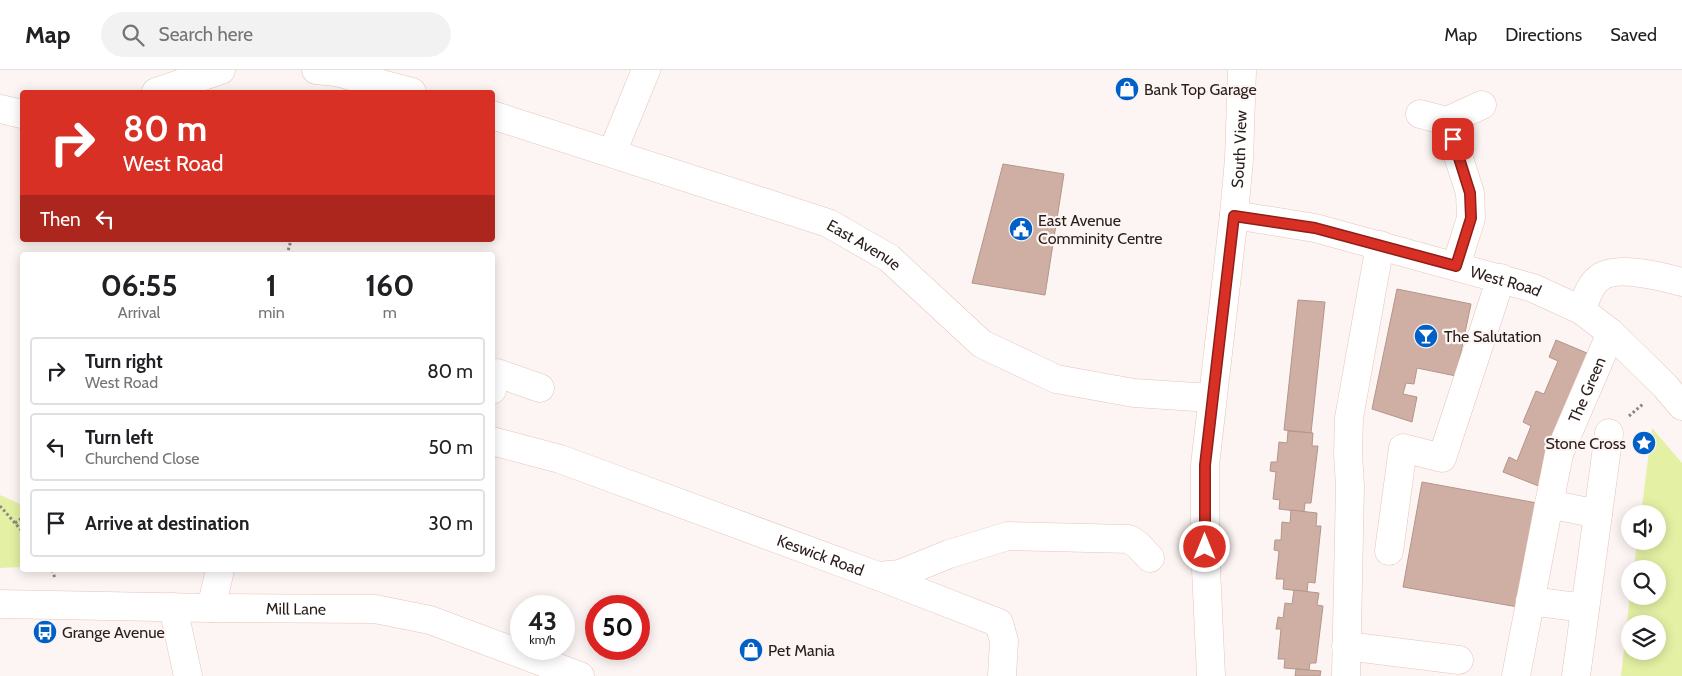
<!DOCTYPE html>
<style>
:root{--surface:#fff;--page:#f2f2f2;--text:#202124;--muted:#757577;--line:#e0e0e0}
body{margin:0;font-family:Cabin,sans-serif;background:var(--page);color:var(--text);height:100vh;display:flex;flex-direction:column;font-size:19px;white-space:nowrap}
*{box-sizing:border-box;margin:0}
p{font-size:16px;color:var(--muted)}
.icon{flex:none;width:28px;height:28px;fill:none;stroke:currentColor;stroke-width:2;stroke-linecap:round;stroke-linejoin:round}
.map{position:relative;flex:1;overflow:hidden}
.details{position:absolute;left:20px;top:182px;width:475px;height:320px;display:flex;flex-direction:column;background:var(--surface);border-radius:5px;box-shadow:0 2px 12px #0003}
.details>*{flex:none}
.top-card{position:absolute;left:20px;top:20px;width:475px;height:152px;border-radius:5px;box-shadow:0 2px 12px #0003;background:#d93025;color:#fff;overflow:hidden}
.fabs{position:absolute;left:1621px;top:435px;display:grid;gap:10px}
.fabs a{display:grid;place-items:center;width:45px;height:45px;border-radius:50%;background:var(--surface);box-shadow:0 2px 12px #0003;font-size:25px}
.speed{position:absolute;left:510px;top:525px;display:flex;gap:10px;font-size:25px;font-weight:700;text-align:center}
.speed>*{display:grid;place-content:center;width:65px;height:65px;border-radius:50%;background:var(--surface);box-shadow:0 2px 12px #0003;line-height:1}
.speed small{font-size:12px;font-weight:400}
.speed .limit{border:8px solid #d22;background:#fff;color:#111}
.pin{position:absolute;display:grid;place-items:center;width:42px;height:42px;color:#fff;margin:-21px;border-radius:10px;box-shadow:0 2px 8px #0006}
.me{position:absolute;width:55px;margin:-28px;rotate:0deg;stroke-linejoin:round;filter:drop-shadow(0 0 4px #0008)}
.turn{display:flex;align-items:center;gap:18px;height:105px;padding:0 20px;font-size:22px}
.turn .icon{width:65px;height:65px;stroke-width:2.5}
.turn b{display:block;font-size:35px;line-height:42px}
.then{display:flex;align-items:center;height:48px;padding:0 20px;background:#0003;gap:10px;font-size:19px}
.eta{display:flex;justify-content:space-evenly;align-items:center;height:85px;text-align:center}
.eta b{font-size:30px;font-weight:700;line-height:35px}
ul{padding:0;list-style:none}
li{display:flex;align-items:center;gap:15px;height:68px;margin:0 10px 8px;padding:0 10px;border:2px solid var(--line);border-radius:5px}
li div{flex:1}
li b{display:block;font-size:19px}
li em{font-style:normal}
header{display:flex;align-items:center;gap:30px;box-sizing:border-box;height:70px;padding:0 25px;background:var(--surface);border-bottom:1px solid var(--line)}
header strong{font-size:24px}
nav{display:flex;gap:28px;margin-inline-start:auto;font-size:18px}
.search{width:350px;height:45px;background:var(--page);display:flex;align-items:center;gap:12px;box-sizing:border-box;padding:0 18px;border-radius:28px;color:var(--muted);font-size:19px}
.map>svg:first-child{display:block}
.green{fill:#e4f1a4;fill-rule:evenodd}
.building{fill:#cfafa3;stroke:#b49589}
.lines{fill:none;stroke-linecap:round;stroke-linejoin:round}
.minor-casing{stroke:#e5c5b8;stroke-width:29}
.major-casing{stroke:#e5c5b8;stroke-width:29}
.path{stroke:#908683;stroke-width:3;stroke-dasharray:2.5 2.5;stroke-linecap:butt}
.minor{stroke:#fff;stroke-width:28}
.major{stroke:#fff;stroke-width:28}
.route-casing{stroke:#8d1f18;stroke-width:12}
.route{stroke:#d93025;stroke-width:9}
.labels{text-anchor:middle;stroke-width:4.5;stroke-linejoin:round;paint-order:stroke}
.poi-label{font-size:16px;fill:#2a1e1a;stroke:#fcf5f3;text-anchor:start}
.street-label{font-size:16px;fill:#2a1e1a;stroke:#fcf5f3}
</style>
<header>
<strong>Map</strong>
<div class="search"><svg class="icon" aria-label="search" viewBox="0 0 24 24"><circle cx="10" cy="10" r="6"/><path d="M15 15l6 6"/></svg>Search here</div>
<nav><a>Map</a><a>Directions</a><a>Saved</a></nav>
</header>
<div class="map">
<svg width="1682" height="606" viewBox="0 0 1682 606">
<rect width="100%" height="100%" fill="#fcf5f3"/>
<g class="green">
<path d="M1652,358L1682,393V606H1621L1630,526H1658V499H1634L1637,471H1658V444H1641ZM1630,554H1658V581H1630Z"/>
<path d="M0,425L22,435V497L0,498Z"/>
</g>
<g class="building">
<path d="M1003,94L1064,104L1045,225L972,213Z"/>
<path d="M1397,219L1471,234L1456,306L1417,298L1414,314L1406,313L1403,324L1417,327L1412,352L1372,339Z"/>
<path d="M1298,230L1325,232L1311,363L1284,360Z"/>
<path d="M1556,270L1594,286L1541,417L1503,402L1509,387L1517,391L1531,356L1523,352L1536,321L1544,324L1558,291L1549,287Z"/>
<path d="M1288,361L1313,363L1312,376H1318L1311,433H1305L1304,442L1279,439L1280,430L1273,429L1276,402L1270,401L1271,392H1277L1279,372L1287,373Z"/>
<path d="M1422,412L1537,433L1518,537L1403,517Z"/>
<path d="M1291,440L1317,443L1316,456H1321L1315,513L1308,512L1307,522L1283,519L1284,509H1276L1279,481L1274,480L1275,470H1281L1282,452L1290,453Z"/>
<path d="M1294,520L1319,523L1317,535L1323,536L1316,593H1310L1309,600L1284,598L1285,589H1278L1281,559H1276L1278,547L1283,548L1285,533L1292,534Z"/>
<path d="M1296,599L1321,601L1320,606H1295Z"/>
</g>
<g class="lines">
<g class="minor-casing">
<g id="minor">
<path d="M316,0L336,2L412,22"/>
<path d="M156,22L221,0"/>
<path d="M0,39L22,44"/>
<path d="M1420,44L1447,51L1482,35"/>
<path id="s1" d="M492,45L828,153L889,188L982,274L1056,309L1134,323L1212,328"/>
<path d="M1447,51L1470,123L1471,148L1456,196"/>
<path d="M612,83L646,0"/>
<path id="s2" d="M1234,145L1315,158L1533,218L1581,240L1611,263L1665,316L1682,336"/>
<path d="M1581,240C1586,230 1589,216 1598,209C1614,194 1663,207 1682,212"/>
<path d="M492,320L497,303L540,318"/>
<path id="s3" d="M492,371L560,389L878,506L999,553L1004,571L1002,606"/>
<path id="s4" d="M1549,434L1559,384L1611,263"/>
<path d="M1389,481L1403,378L1442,388L1501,208"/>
<path d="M878,506L900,504L949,484L1008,466L1129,469L1138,475L1150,488"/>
<path d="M1530,531L1585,538"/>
<path id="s5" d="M0,534L211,538L375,539L430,550L580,606"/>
<path d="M173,537L188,606"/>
<path d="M211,538L220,500"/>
<path d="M1346,576L1459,590"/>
<path d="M1346,606L1350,416L1348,384L1349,348L1380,175"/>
<path d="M1516,606L1549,434L1598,444"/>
<path d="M1576,606L1609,363"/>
</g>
</g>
<g class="major-casing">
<g id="major">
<path id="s6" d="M1211,606L1205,477V395L1234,145L1239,89L1242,0"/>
</g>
</g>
<g class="path">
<path d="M287,185L291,170"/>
<path d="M1629,346L1643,334"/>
<path d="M0,436L22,461"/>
<path d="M15,453L22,448"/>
<path d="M52,500L55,508"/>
</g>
<use href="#minor" class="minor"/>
<use href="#major" class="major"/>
</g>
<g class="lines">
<g class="route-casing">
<path id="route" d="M1205,477V395L1234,146L1315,158L1456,196L1471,148L1470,123L1453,69"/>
</g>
<use href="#route" class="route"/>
</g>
<defs>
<g id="shop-disc" transform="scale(1.25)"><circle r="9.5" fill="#0060c8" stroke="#fcf5f3"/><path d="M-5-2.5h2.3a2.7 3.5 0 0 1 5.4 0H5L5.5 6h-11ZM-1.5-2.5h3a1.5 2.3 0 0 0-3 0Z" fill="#fff"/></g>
<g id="civic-disc" transform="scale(1.25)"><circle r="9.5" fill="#0060c8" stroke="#fcf5f3"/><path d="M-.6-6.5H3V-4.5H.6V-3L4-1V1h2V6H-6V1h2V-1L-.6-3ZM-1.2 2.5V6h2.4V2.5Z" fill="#fff"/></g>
<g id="bar-disc" transform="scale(1.25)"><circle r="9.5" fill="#0060c8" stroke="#fcf5f3"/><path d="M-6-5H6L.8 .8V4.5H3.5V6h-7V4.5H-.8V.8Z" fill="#fff"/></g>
<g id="sight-disc" transform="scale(1.25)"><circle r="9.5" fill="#0060c8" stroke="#fcf5f3"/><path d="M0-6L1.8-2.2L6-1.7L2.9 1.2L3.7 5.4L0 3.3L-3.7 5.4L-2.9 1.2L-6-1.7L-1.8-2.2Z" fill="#fff"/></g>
<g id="bus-disc" transform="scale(1.25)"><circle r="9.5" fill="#0060c8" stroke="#fcf5f3"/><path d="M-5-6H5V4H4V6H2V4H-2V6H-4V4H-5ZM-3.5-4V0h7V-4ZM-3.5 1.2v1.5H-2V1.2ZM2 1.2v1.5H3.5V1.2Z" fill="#fff"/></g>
</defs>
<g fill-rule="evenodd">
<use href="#shop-disc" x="1127" y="19"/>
<use href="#civic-disc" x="1021" y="159"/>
<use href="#bar-disc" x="1426" y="266"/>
<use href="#sight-disc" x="1644" y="373"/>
<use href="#bus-disc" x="45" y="562"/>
<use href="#shop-disc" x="751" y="580"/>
</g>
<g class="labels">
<g class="poi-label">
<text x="1144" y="25">Bank Top Garage</text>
<text x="1038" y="156">East Avenue<tspan x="1038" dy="18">Comminity Centre</tspan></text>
<text x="1444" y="272">The Salutation</text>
<text x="1626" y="379" text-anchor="end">Stone Cross</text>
<text x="62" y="568">Grange Avenue</text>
<text x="768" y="586">Pet Mania</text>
</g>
<g class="street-label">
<text dy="6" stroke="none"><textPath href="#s6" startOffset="529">South View</textPath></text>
<text dy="6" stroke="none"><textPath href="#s1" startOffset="395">East Avenue</textPath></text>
<text dy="6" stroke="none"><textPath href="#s2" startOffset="280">West Road</textPath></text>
<text dy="6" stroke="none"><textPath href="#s4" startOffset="121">The Green</textPath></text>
<text dy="6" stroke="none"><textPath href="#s3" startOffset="348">Keswick Road</textPath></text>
<text dy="6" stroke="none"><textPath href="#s5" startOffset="296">Mill Lane</textPath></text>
</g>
</g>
</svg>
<div class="fabs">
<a><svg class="icon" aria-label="sound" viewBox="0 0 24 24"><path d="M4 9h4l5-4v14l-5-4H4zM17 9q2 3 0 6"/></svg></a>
<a><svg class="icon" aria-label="search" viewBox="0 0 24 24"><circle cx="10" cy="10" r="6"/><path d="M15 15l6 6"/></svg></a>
<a><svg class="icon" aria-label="layers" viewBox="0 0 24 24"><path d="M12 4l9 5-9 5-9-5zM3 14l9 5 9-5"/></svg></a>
</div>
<div class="speed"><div>43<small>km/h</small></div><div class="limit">50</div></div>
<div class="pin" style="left:1453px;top:69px;background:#d93025"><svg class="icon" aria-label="arrive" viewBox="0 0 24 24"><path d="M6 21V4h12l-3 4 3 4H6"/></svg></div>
<svg class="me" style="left:1205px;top:477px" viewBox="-20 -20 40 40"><circle r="17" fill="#d93025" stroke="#fff" stroke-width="3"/><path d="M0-11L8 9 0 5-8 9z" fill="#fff"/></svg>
<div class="top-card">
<div class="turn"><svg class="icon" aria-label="right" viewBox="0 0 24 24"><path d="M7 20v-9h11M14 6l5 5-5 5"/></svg><div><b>80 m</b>West Road</div></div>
<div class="then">Then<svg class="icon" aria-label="left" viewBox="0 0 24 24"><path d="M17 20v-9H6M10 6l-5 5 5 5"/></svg></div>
</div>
<section class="details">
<div class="eta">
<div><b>06:55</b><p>Arrival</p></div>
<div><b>1</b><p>min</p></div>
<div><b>160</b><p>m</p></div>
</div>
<ul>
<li><svg class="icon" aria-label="right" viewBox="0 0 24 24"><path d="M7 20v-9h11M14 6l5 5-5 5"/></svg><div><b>Turn right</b><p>West Road</p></div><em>80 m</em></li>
<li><svg class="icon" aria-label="left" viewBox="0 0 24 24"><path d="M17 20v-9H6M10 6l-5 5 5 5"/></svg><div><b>Turn left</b><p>Churchend Close</p></div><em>50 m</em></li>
<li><svg class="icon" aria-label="arrive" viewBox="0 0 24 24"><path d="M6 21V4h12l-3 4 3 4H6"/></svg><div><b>Arrive at destination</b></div><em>30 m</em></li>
</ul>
</section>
</div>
